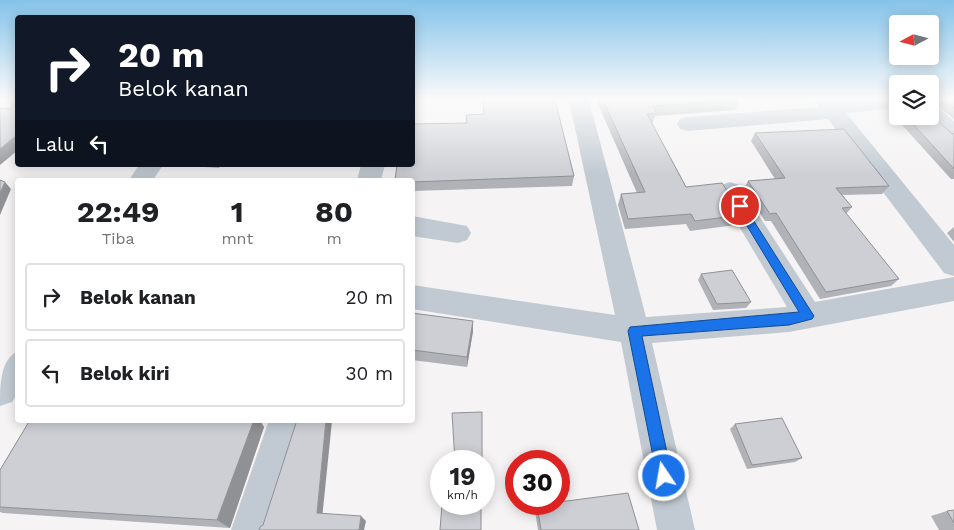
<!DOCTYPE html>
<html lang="id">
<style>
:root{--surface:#fff;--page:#f6f6f6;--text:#202124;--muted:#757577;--line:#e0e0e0}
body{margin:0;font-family:"Work Sans",sans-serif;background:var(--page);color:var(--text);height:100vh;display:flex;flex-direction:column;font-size:19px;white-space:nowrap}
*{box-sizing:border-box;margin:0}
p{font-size:16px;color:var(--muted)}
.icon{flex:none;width:28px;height:28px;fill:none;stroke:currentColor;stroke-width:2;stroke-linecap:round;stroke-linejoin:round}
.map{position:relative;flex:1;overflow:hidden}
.sheet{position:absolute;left:15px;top:178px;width:400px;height:245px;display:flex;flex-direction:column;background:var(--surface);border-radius:5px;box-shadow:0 2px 12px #0003}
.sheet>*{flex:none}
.guide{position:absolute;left:15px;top:15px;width:400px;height:152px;border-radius:5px;box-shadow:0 2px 12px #0003;background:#111827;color:#fff;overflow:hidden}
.needle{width:32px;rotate:263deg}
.controls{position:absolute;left:889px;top:15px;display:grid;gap:10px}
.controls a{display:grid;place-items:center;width:50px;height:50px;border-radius:5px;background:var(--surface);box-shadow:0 2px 12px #0003;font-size:25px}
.speed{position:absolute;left:430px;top:450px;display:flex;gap:10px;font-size:25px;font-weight:700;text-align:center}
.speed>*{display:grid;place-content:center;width:65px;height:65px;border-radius:50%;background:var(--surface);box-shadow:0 2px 12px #0003;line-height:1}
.speed small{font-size:12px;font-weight:400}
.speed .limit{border:8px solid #d22;background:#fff;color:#111}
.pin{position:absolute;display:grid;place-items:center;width:42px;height:42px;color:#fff;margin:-21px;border:2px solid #fff;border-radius:50%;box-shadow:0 1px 5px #0007}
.me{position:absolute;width:55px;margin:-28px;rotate:348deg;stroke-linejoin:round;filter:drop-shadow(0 0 4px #0008)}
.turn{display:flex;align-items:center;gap:18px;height:105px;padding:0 20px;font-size:22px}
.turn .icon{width:65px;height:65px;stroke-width:2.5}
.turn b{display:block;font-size:35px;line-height:42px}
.then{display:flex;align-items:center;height:48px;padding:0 20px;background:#0003;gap:10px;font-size:19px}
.eta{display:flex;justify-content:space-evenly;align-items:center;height:85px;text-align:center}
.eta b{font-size:30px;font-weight:700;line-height:35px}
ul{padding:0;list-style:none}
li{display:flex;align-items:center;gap:15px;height:68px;margin:0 10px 8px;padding:0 10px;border:2px solid var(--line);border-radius:5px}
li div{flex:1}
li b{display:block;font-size:19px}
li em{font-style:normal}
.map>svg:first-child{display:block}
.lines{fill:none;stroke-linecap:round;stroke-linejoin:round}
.street{fill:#c1cad2;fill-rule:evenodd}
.wall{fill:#b0b2b7}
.shaded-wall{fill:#909195}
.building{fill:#cdcfd5;stroke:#909195}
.route{fill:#1a73e8;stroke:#114b97}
</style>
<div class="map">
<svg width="954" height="530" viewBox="0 0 954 530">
<rect width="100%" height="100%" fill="#f5f3f3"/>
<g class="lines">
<g class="street">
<path d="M569,100H589L646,317L787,307L718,191L721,185L730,182L739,185L815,302L954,277V301L789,332L652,343L695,530H657L621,342L412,309V285L615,315Z"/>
<path d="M815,100H898V108L846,113L954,245V276L944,273L828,119L688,131L680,129L677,124L680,119L688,117L819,107Z"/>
<path d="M930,106L937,107L954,121V140L946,138L923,117L930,116Z"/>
<path d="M139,165H163L153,180H129Z"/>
<path d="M361,165H385L381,180H357Z"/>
<path d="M412,216L467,226L471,233L467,240L458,243L412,236Z"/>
<path d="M18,351V393L12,402L0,406C0,384 0,360 18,351Z"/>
<path d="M269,420H303L269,530H231Z"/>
</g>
</g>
<g class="wall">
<path d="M483,100H555L574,176L572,186L412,191V180L466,123V115L484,114Z"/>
<path d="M599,100H739L735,110L655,116L652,124L686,187L742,215L736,225L690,231L686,224L625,229L618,205L621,194L637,193L598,104Z"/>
<path d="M935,100H954V119L938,106L934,105Z"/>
<path d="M898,108V116H930L951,133L954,134V179H951L894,116L897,111L896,110Z"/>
<path d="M755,133L889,186L882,194L842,195L852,207L846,214L899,279L891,286L820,299L771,221H765L744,189L748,181L775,179L751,141Z"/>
<path d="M175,165H221L219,168Z"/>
<path d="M954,227V242L947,233Z"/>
<path d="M701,274L751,302L746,308L713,310L698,280Z"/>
<path d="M412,313L473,321V331L467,367L412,360Z"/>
<path d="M30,420H263L262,424L264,427L230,528L3,513L0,512V470Z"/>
<path d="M735,424L802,458L795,462L747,469L730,429Z"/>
<path d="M537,505L639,530H538L535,511Z"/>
<path d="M954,510V530H939L931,516L947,511Z"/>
</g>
<g class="shaded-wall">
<path d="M18,134V150L0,165V149Z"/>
<path d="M5,182L11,189L0,215V193Z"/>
<path d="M473,321V331L467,367V357Z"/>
<path d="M254,420H263L262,424L264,427L230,528L217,520Z"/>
<path d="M326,420H331L332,421L322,519L317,513Z"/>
<path d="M361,516L366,521L364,530H359Z"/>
</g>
<g class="building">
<path d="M12,100H18V134L0,149V108L11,109Z"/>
<path d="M483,100H555L574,176L412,182V180H395L397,165H412V124L467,123L466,115L484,114Z"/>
<path d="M603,100H739L653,106L656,113L647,114L686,187L722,183L742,215L695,221L691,214L628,219L621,194L645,192Z"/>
<path d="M930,100H934L933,108L930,109Z"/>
<path d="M944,100H954V108Z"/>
<path d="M930,114L951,133L954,134V169L906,116H930Z"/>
<path d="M844,129L889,186L836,188L852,207L842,208L899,279L826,292L776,213L770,214L748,181L785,178L755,133Z"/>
<path d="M0,180L5,182L0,193Z"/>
<path d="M732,270L751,302L717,304L701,274Z"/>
<path d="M412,313L473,321L467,357L412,350Z"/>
<path d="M482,412V461H455L452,413Z"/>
<path d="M782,418L802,458L752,465L735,424Z"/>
<path d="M30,420H254L217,520L0,507V470Z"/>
<path d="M297,420H326L317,513L361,516L359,530H259L260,527L263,525Z"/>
<path d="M628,493L639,530H541L537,505L547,504H559V502Z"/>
<path d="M442,504H481V530H440Z"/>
<path d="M954,510V523L947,511Z"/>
</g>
<linearGradient id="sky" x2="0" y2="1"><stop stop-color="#85c3ea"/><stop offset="0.57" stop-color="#fafafa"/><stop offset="1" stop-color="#fafafa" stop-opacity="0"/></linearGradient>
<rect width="954" height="174" fill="url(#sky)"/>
<path class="route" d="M740,203L743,204L814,316L812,319L789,325L642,336L672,476L670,481L664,483L659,481L657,476L628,331L630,327L799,312L735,206Z"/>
</svg>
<div class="controls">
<a><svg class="needle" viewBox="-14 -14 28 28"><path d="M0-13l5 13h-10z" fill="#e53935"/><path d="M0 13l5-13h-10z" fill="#757577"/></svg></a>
<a><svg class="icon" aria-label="layers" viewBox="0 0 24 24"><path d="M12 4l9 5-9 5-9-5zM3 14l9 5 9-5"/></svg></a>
</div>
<div class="speed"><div>19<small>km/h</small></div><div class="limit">30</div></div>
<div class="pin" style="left:740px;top:206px;background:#d93025"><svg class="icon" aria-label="arrive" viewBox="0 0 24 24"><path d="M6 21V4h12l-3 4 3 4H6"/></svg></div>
<svg class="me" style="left:664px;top:476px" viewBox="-20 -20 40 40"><circle r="17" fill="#1a73e8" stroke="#fff" stroke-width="3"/><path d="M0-11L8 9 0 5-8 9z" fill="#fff"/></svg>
<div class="guide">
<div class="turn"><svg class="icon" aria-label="right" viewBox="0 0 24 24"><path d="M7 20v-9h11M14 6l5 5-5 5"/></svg><div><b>20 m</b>Belok kanan</div></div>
<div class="then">Lalu<svg class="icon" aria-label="left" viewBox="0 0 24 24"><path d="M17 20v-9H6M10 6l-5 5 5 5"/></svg></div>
</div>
<section class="sheet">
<div class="eta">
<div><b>22:49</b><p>Tiba</p></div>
<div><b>1</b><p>mnt</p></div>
<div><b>80</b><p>m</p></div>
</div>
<ul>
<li><svg class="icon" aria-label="right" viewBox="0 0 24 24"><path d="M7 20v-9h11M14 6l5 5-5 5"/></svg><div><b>Belok kanan</b></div><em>20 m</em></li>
<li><svg class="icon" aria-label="left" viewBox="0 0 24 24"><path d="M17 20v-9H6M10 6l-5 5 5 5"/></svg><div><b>Belok kiri</b></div><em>30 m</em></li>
</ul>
</section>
</div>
